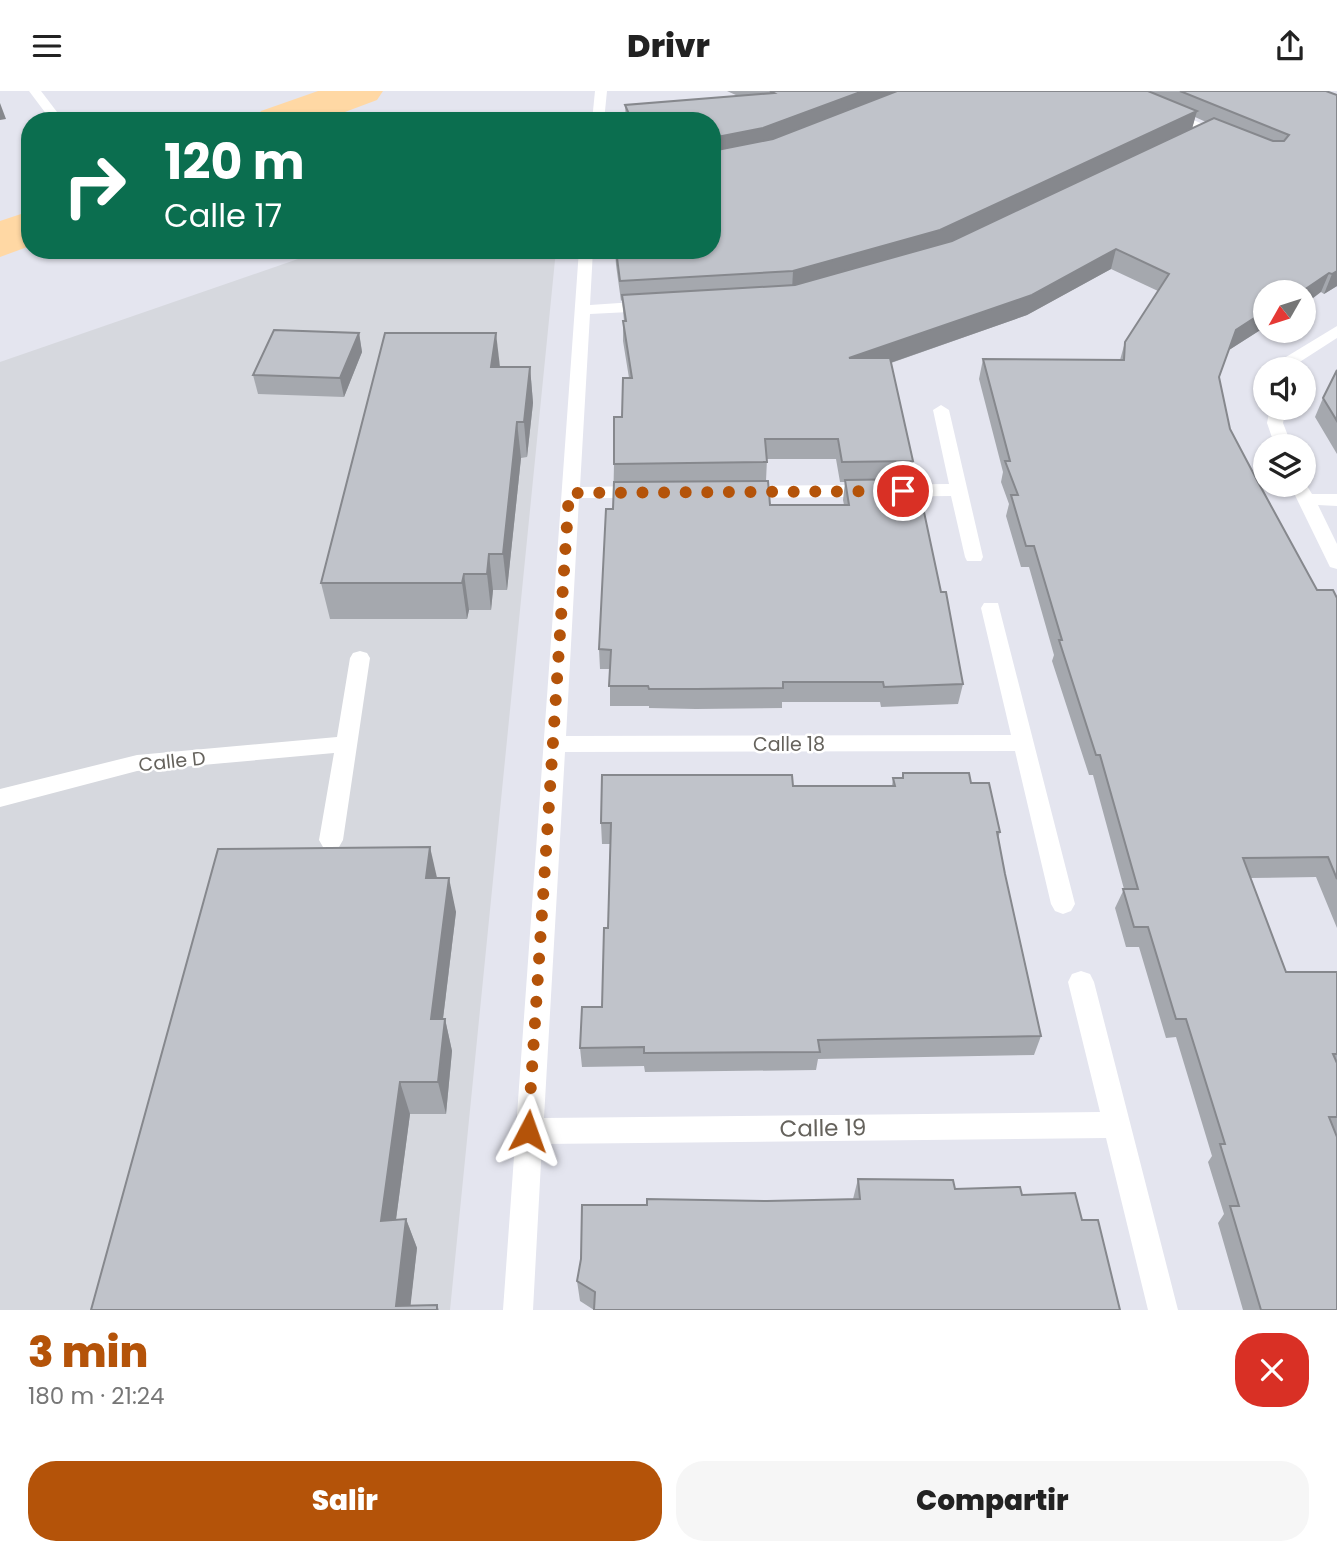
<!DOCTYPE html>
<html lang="es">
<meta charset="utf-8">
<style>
:root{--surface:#fff;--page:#f6f6f6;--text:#222;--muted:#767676;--accent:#b45309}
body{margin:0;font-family:Poppins,sans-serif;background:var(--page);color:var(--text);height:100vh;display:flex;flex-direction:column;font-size:26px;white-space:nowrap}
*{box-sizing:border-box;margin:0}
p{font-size:23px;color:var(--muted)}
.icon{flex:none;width:38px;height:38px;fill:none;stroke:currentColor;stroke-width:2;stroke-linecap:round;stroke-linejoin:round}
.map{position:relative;height:1219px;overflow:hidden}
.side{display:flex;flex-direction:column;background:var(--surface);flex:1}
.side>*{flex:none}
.banner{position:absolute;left:21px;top:21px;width:700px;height:147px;border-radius:28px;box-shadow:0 2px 5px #0004;background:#0b6e4f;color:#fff;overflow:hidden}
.needle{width:46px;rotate:231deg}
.tools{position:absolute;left:1253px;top:189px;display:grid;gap:14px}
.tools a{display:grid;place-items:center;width:63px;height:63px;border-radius:50%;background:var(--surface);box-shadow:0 2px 5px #0004;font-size:35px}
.pin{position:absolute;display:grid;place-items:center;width:60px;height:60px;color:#fff;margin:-30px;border:4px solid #fff;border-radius:50%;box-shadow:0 2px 7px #0007}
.me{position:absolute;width:77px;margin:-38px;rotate:4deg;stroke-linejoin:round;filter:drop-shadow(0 0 5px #0008)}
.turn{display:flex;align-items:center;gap:24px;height:147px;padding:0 28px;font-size:32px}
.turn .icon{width:91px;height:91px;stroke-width:2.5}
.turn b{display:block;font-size:49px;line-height:60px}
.round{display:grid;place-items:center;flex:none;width:74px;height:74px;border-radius:28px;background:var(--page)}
.overview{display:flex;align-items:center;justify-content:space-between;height:119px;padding:0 28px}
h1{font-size:42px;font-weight:800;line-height:52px;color:var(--accent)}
.button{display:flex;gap:14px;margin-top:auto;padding:14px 28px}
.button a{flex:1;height:80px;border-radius:28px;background:var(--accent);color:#fff;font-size:28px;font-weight:800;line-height:80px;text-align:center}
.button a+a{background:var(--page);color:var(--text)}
header{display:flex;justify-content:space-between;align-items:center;height:91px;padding:0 28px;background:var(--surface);font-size:32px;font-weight:800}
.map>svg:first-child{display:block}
.industrial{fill:#d6d8de}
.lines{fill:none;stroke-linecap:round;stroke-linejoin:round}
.river{fill:#ffd8a4;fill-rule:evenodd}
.minor{fill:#fff;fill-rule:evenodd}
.wall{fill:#a5a8ae;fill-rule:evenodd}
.shaded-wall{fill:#86888d}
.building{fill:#c0c3ca;stroke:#86888d;stroke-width:2}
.route{stroke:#b45309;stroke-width:12;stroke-dasharray:0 21.6}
.labels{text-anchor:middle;stroke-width:5;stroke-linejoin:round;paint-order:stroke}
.street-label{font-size:19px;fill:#65625c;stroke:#fff}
.near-street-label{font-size:23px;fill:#65625c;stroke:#fff}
</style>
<header><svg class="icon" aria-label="menu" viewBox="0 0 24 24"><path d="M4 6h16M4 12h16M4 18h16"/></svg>Drivr<svg class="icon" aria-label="share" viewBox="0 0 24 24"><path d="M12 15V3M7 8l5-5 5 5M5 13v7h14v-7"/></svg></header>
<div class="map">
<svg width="1337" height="1219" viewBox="0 0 1337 1219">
<rect width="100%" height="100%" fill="#e4e5ef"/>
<path class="industrial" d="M324,159H556L450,1219H0V271Z"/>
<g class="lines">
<g class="river">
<path d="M318,0H383L377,9L321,30H254L261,20Z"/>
<path d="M30,120V155L0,166V130Z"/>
</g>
<g class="minor">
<path d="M29,0H41L57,21L55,24H47Z"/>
<path d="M595,0H607L604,30H592Z"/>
<path d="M1108,0H1125L1231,45L1225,49L1220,48Z"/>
<path d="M579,159H593L590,214L649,210L657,215L649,220L590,223L580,396L641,395L650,401L641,407H579L566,645L1011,644L981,517L984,512H998L1075,813L1071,820L1063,823L1055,820L1051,813L1015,660L565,661L544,1027L1100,1021L1068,891L1072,883L1081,880L1090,883L1094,891L1178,1219H1148L1106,1047L542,1053L533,1219H503Z"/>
<path d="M1337,235V247L1295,274L1294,278H1278L1281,269Z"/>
<path d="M941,314L949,319L983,466L981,470H967L965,466L951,405L743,407L734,401L743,395L949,393L933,319Z"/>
<path d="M1270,317H1286L1283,332L1292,355H1275L1267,332Z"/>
<path d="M1304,390L1312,403H1337V415L1318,414L1337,453V478L1330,476L1328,472L1290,394H1304Z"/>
<path d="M360,560L367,562L370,567L343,749L339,756L331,758L323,756L319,749L334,662L137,680L0,716V698L137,664L337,646L350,567L353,562Z"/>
</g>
</g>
<g class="wall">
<path d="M727,0H1326L1337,4V195L1324,203L1321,201H1265V236L1229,259L1219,286L1230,338L1258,391L1317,499L1337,507V837L1316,786L1250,787L1286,881H1337V1043H1336L1337,1219H1243L1218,1132L1224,1123L1208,1071L1212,1065L1176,946L1166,947L1139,856H1126L1115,817L1124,798L1093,684H1089L1052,570L1054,564L1029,476H1021L1006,425L1009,413L1001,391L1003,381L979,288L983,268L1120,269L1125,251L1158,200L1111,178L1027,224L891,272L913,370L910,388L941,501L963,593L958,613L881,616L880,611H782V617L696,618L649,617V615H610V578H600L599,558L613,418L614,373L629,287L623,250V230H624L622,209L621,210L616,174L615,159H712V30H626L625,14L738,5ZM1195,26L1206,31L1192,37ZM767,368H836L840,391H845L843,409L844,414H770L766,390Z"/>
<path d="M359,242L362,261L344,306L258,303L253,284Z"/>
<path d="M500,276H530L533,312L527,366L521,367L507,499H493L491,519H469L467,528H330L321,492Z"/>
<path d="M1337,279V363L1315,326L1323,307Z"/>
<path d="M903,682L971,692L1000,741L998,747L1005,783L1041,945L1034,964L818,968L816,979L645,981L644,975L582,976L580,957L602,916L608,837L610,753H602L601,732L793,695H892L893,687H902Z"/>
<path d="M437,787L456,821L443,928H445L452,960L446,1023H410L396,1129L406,1128L417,1157L410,1215L437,1214L439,1219H91Z"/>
<path d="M858,1088L955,1098L1022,1104L1082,1129L594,1219L580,1210L577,1190L647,1114L853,1108Z"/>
</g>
<g class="shaded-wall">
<path d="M863,0H908L762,55L712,65V47Z"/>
<path d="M0,12L6,28L0,29Z"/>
<path d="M1197,20L1192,38L937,159L792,199L793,180Z"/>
<path d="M1116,158L1111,178L1027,224L847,287L849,267Z"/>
<path d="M1337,180V195L1324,203L1332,183Z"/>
<path d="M1329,182L1321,201L1304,214V201H1301Z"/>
<path d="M1265,220V236L1229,259L1236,239Z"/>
<path d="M359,242L362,261L344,306L340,287Z"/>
<path d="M496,242L500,276H491Z"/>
<path d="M530,276L533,312L527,366L524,331Z"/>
<path d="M517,331L521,367L507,499L503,463Z"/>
<path d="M489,463L493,499L491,519L487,483Z"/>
<path d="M464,483L469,519L467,528L462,492Z"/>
<path d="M430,756L438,791L426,787Z"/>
<path d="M449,787L456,821L439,960L431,928Z"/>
<path d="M445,928L452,960L446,1023L438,991Z"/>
<path d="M400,991L410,1023L392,1158L381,1130Z"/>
<path d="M406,1128L417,1157L410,1219L396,1215Z"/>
</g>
<g class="building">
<path d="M770,0H863L763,37L712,47V30H632L625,14L774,2Z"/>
<path d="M897,0H1148L1197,20L940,139L793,180L620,190L616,159H712V60L773,48Z"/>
<path d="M1180,0H1326L1337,4V180L1332,183L1329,182L1301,201H1265V220L1236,239L1219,286L1230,338L1258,391L1317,499H1333L1337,507V788L1328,766L1243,767L1286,881H1337V963H1333L1337,972V1026H1329L1337,1046V1219H1261L1230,1115H1239L1220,1053H1225L1186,928H1176L1148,836H1134L1123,798H1138L1100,664H1096L1059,549H1062L1034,455H1026L1011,404H1018L1005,370H1010L983,268L1124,269L1125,251L1169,183L1116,158L1032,204L849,267H890L913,370L842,371L838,348H765L767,371L614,373V326H622L623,287H632L623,230H626L622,204L795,194L952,150L1214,27L1273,50H1284L1289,44Z"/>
<path d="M274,239L359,242L340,287L253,284Z"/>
<path d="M385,242H496L491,276H530L524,331H517L503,463H489L487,483H464L462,492H321Z"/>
<path d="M1337,279V330L1323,307Z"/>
<path d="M917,388L941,501H946L963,593L884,596L883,591H783V597L697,598H649L648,595H609L611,559L599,558L606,418H613L614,391L768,390L770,414H849L845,389Z"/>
<path d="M903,682H969L971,692H989L1000,741H997L1005,783L1041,945L818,949L820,961L644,962V956L580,957L582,916H602L604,837H608L611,732H601L602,684H792L793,695H895L893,687H903Z"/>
<path d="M430,756L426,787H449L431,928H445L438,991H400L381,1130L406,1128L396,1215L437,1214V1219H91L218,758Z"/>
<path d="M858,1088L953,1089L955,1098L1020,1096L1022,1104L1075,1102L1082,1129H1098L1120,1219H594L595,1201L577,1190L581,1168L582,1114H647V1108L767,1110L860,1108Z"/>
</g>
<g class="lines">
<path class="route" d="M528,1040L569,402L903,400"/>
</g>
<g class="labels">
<g class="street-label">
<text x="789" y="660">Calle 18</text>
<text transform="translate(172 670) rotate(-6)" y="7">Calle D</text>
</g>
<g class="near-street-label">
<text transform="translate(823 1037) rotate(-1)" y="8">Calle 19</text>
</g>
</g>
</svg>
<div class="tools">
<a><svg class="needle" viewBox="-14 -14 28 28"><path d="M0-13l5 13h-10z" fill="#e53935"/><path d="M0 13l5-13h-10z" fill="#767676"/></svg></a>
<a><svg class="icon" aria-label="sound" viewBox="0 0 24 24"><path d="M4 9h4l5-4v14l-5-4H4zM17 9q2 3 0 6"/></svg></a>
<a><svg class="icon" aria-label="layers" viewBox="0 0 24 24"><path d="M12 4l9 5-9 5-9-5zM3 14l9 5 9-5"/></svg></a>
</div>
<div class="pin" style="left:903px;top:400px;background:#d93025"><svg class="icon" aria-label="arrive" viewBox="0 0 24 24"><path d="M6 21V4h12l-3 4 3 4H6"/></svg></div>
<svg class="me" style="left:528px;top:1040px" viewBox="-20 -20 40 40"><path d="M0-17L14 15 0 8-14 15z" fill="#b45309" stroke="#fff" stroke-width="4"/></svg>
<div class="banner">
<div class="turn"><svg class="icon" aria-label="right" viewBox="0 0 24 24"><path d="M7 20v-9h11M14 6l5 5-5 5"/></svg><div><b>120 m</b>Calle 17</div></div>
</div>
</div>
<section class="side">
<div class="overview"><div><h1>3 min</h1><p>180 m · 21:24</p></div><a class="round" style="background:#d93025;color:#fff"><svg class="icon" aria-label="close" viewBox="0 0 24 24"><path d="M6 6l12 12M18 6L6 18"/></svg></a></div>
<div class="button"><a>Salir</a><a>Compartir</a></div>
</section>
